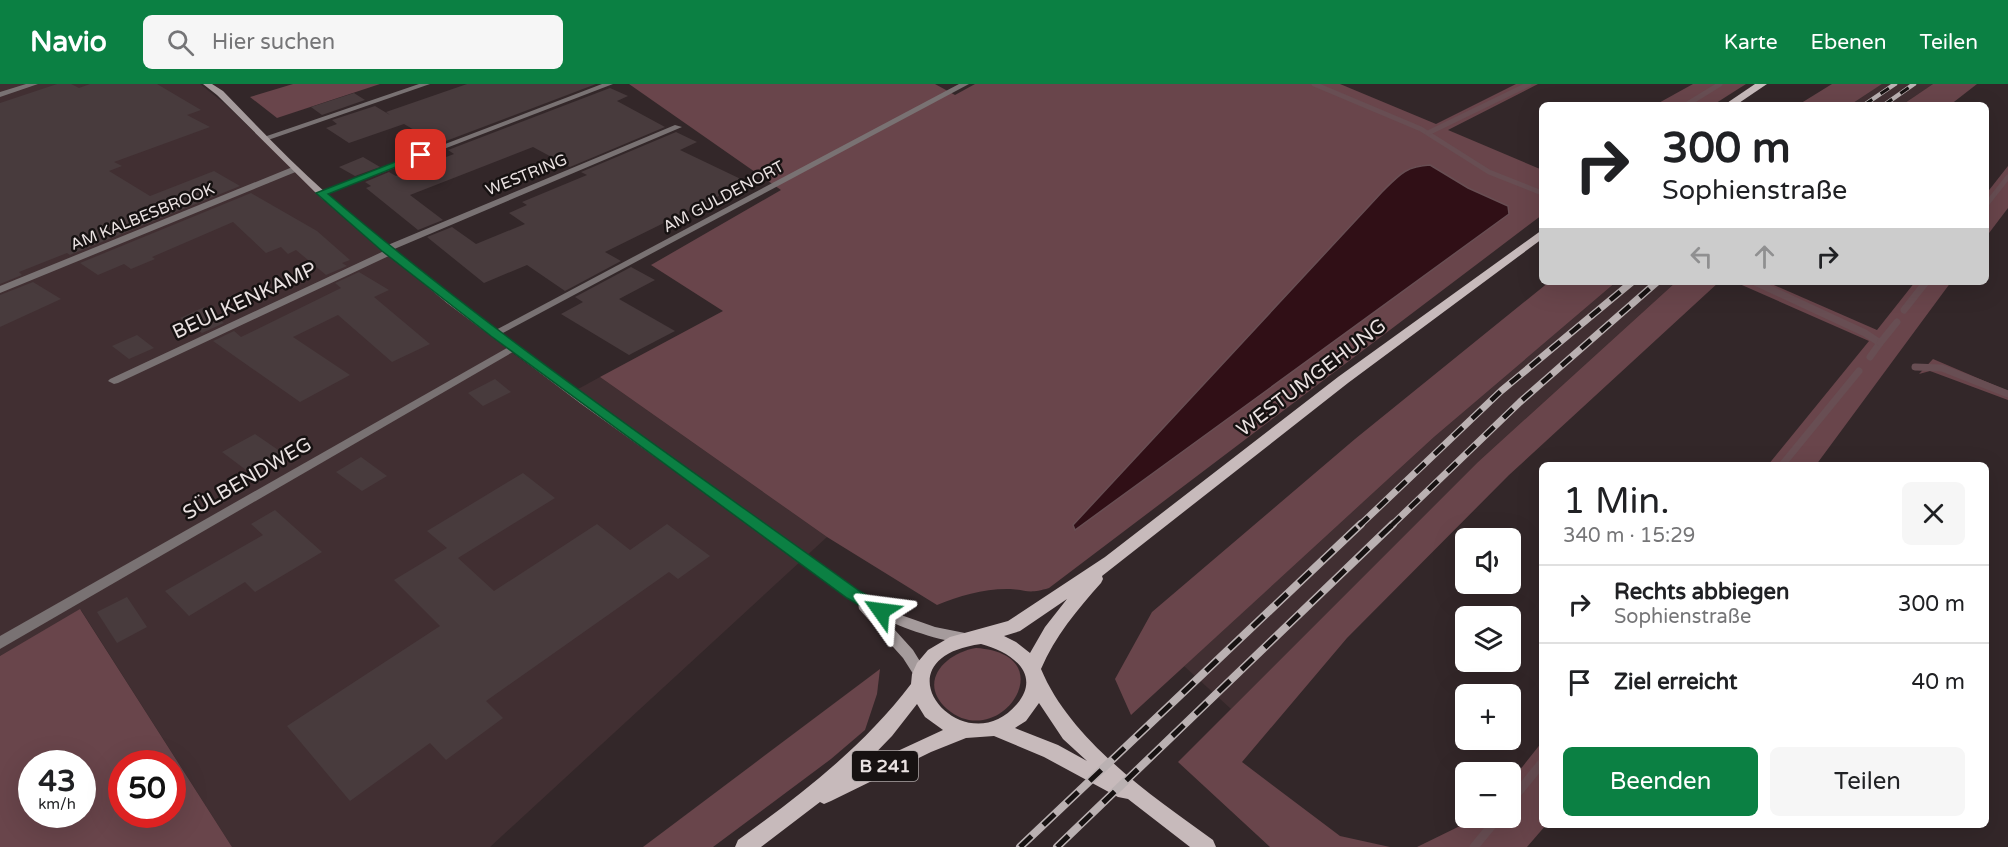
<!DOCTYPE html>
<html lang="de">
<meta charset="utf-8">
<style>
:root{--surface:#fff;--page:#f6f6f6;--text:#202124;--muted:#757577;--line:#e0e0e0;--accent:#0b8043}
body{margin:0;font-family:"Varela Round",sans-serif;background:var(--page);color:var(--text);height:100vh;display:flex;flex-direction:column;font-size:22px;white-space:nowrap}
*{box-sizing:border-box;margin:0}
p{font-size:20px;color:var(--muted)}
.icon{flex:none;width:33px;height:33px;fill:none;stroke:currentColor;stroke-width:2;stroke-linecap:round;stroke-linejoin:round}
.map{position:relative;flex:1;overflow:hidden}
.panel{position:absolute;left:1539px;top:378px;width:450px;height:366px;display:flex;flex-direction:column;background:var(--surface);border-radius:9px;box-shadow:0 6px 24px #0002}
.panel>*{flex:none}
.banner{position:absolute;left:1539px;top:18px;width:450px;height:183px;border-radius:9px;box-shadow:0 6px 24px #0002;background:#fff;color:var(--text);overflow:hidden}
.fabs{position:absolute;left:1455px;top:444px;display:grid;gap:12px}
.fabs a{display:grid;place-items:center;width:66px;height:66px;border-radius:9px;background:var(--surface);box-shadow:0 6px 24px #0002;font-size:30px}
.speed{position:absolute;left:18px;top:666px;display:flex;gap:12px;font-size:30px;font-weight:700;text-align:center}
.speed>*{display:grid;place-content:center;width:78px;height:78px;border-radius:50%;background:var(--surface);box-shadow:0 6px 24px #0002;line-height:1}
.speed small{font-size:15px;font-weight:400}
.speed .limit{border:9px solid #d22;background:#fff;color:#111}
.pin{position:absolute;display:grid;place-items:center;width:51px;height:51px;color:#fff;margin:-26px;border-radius:12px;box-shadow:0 3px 9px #0006}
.me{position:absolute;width:66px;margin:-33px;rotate:301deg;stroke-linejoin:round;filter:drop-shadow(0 0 4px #0008)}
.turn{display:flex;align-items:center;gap:21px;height:126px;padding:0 24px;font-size:27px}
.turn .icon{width:78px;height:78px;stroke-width:2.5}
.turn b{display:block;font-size:42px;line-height:51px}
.lanes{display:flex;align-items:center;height:57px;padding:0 24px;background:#0003;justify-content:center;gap:30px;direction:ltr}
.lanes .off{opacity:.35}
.round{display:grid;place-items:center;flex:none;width:63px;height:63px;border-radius:9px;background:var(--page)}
.summary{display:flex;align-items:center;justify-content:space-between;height:102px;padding:0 24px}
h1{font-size:36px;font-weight:600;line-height:45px}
.action{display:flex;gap:12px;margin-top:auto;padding:12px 24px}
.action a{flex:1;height:69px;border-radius:9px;background:var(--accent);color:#fff;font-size:24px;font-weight:600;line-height:69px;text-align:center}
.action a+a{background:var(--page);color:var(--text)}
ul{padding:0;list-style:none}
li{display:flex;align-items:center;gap:18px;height:78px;padding:0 24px;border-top:2px solid var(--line)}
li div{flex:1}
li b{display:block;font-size:22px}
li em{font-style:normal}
header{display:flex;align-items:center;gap:36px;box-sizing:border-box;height:84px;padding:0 30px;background:var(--accent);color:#fff}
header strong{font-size:28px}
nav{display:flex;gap:33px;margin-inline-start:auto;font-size:21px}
.search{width:420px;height:54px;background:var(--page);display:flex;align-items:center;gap:15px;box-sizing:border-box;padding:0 21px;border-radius:9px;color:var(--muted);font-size:22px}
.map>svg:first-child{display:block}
.built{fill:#412f32}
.green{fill:#69454b;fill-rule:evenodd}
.water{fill:#300f16;stroke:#684e53;stroke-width:1.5}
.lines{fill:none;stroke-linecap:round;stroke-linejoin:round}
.stream-far2{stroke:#684e53;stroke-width:5}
.stream-far1{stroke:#684e53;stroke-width:7}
.stream{stroke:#684e53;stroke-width:9}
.building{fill:#483b3d}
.street{fill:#797273;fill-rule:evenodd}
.secondary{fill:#a59b9c;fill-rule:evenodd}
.primary{fill:#c7babb;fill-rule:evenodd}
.rail-far2-casing{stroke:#bab1b2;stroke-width:4.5}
.rail-far1-casing{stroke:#bab1b2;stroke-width:7}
.rail-casing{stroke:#bab1b2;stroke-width:8}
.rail-far2{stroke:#171212;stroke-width:3;stroke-dasharray:10;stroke-linecap:butt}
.rail-far1{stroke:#171212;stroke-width:4.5;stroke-dasharray:13;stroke-linecap:butt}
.rail{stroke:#171212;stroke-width:5;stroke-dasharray:16;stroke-linecap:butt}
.route{fill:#0b8043;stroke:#07532c;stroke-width:1.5}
.labels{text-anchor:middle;stroke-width:5;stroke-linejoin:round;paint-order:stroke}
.far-street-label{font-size:16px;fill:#eae2e2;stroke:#171212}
.shield{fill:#171212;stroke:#aba4a4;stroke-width:1.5}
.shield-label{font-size:18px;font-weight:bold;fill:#eae2e2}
.street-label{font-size:20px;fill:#eae2e2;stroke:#171212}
</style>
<header>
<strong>Navio</strong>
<div class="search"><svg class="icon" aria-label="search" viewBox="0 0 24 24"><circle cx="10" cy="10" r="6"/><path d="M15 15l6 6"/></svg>Hier suchen</div>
<nav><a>Karte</a><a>Ebenen</a><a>Teilen</a></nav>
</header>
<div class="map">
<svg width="2008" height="763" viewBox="0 0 2008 763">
<rect width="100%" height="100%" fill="#332729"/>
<g class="built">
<path d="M0,0H200L224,19L328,119L392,175L515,271L569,310L600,293L827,453L490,763H232L81,526L0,572Z"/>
<path d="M1882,0H1933L1902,21H1850Z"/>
<path d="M1616,198H1676L1478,378L1231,625L1184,582L1434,353Z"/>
</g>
<g class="green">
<path d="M293,0H380L277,34L250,13Z"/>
<path d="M629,0H935L955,11L975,0H1340L1436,40L1516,0H1538L1448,46L1540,85L1542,84V131L1049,504C1026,511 1027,505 1007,505C982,505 959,512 937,521L827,453L600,293L723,227L651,181L781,106Z"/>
<path d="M1693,0H1746L1713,21H1655Z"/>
<path d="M1832,0H1882L1850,21H1798Z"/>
<path d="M1933,0H1977L1950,21H1902Z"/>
<path d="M2008,82V124L1986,153V110Z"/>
<path d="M1549,198H1616L1434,353L1131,631L1115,595L1152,528L1355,355Z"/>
<path d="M1676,198H1719L1509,391L1347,554L1242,678L1340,752L1390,763H1270L1178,678L1478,378Z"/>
<path d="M1735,198H1767L1877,246L1915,198H1951L1816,381H1768L1869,257Z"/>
<path d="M1933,275L2008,307V316L1930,287L1919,290Z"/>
<path d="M80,525L232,763H0V572ZM32,680H82V730H32ZM122,680H172V730H122Z"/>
<path d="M976,564C1067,570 999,670 947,625C917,598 945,569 976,564Z"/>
<path d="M880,585L877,610L865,646L831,675L713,763H643Z"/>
<path d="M1542,658V741H1546L1527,763H1417L1462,741L1473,734H1510L1511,697Z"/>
</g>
<path class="water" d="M1430,81L1468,104L1508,122L1509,130L1075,446L1073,441L1382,108C1399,91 1406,82 1430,81Z"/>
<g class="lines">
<g class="stream-far2">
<path d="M1314,0L1421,45L1489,88L1542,109"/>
<path d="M1686,21L1720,0"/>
<path d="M1428,49L1529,0"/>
<path d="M1986,121L2008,93"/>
</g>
<g class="stream-far1">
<path d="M1755,198L1865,249L1880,259L1870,273"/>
<path d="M1904,226L1926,198"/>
<path d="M1880,259L1897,238"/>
<path d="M1915,283L1942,284L2008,310"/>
<path d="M1782,381L1859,287"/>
</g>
<g class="stream">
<path d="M1510,718L1542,679"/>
<path d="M1474,763L1498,734"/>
</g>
</g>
<g class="building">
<path d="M57,0H71L79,4L90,0H157L201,26L187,31L210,43L114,78L122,82L109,87L150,112L214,87L240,102L70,171L67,169L19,188L22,191L0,200V19Z"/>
<path d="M467,0H596L438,60L404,40L349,59L326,44L337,40L332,36L375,22L390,31L386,28Z"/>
<path d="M610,4L628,12L617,17L665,43L570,83L533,63L410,111L443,136L418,146L366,104L371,102L365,98L389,88L396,92L454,70L448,66Z"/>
<path d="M354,9L365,16L322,31L311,23Z"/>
<path d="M676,48L697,58L680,66L747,98L605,168L621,177L565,207L527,181L484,199L427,153L452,143L476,160L525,140L509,129L527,121L522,118L587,91L581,88Z"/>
<path d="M363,73L380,83L355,92L339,83Z"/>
<path d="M251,109L317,147L350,176L342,179L347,182L326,191L296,166L288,170L281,163L266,169L233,138L152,173L155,175L131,185L124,180L98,191L80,179Z"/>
<path d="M631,183L655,196L619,215L675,247L629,271L561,230L583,218L575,213Z"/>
<path d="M359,188L389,206L374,213L430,260L392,278L338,231L293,253L350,291L300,318L213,257L234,247L241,253L341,204L335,199Z"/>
<path d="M33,198L61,215L0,243V211Z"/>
<path d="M204,223L224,239L202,249L180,234Z"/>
<path d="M137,251L154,264L129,275L112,262Z"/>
<path d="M495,295L511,308L483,322L468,309Z"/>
<path d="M255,350L284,370L250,389L222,368Z"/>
<path d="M361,373L387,392L362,407L336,388Z"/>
<path d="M523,389L555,414L458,474L494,507L597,440L630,466L667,440L710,472L678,495L669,488L486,617L503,634L446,676L430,659L350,717L287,642L440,542L394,496L447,464L427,447Z"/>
<path d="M275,426L322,468L255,508L245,498L189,532L165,507L263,451L251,440Z"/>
<path d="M127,513L147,543L117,559L97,528Z"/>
</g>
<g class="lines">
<g class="street">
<path d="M26,0H38L0,13V8Z"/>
<path d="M419,0H430L268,56L261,54Z"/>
<path d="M602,0H613L324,111L321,112L317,109Z"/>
<path d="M959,0H969L499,251L495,252L490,249Z"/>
<path d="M675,41L682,43L392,166L395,168L393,170L118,299L114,300L108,297L110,295L384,167L381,165L383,163Z"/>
<path d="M295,82L299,85L298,87L0,209V202Z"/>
<path d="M514,260L518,261L519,263L518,265L0,565V552Z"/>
</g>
<path class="secondary" d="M203,0H212L223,7C257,42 290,77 326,109C493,255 679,377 858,506L901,531L935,543L970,550L972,554L970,558C956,563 899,543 885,535L913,566L929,592L927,596L922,598L917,596L903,574L859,525L858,519L580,319L447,219L320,113L217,11Z"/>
<g class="primary">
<path d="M1755,0H1767L1736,21H1724Z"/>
<path d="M1542,146V155L1348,299L1102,492L1103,495L1101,499C1077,526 1055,552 1041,585C1071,657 1152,712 1213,756L1216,763H1190L1128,715L1118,713L1044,673L994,652L966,654L931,668L831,717L824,720L820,718L761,763H735L738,756C802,710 863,663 911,600L912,590L917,579L928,566L950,553L1008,537L1105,473L1338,293ZM1067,515L1045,543L1030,569L1016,558L1004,552L1020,547ZM981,560C1009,567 1043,589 1017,620C964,683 871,575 981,560ZM1039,619L1063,655L1087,677L1058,661L1015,644L1026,637ZM917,620L925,633L943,646L861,684L892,652Z"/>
</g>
<g class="rail-far2-casing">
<g id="rail-far2">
<path d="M1864,21L1895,0"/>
<path d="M1884,21L1914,0"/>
</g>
</g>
<g class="rail-far1-casing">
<g id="rail-far1">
<path d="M1359,442L1501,307L1632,198"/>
<path d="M1391,442L1520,318L1657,198"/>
</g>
</g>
<g class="rail-casing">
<g id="rail">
<path d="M1020,763L1361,440"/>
<path d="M1057,763L1393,440"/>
</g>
</g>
<use href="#rail-far2" class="rail-far2"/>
<use href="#rail-far1" class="rail-far1"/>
<use href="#rail" class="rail"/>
</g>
<path class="route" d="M418,69L426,71L328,110C496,253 679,377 858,506L887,523L889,527L887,531H876L847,514L491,252L382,167L316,109Z"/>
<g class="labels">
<g class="far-street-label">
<text transform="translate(526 90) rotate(-22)" y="6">WESTRING</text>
<text transform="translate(723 112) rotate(-28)" y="6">AM GULDENORT</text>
<text transform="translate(142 132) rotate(-22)" y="6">AM KALBESBROOK</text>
</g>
<rect class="shield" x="852" y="667" width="66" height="30" rx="4.5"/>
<g class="shield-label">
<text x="885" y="688">B 241</text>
</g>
<g class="street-label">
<text transform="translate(244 216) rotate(-25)" y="7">BEULKENKAMP</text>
<text transform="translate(1311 293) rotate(-37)" y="7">WESTUMGEHUNG</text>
<text transform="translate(247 394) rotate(-30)" y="7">SÜLBENDWEG</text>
</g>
</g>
</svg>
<div class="fabs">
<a><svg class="icon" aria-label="sound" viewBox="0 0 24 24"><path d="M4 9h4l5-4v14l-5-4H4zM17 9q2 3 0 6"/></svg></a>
<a><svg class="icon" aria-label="layers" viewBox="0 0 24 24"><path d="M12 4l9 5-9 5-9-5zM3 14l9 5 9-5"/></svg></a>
<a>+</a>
<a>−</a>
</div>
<div class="speed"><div>43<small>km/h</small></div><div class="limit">50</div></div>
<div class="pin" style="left:421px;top:71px;background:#d93025"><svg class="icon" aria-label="arrive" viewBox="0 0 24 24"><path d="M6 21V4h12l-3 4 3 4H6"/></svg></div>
<svg class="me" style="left:881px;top:527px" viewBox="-20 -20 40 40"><path d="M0-17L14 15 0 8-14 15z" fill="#0b8043" stroke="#fff" stroke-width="4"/></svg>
<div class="banner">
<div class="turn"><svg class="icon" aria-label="right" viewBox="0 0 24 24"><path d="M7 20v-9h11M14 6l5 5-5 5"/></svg><div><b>300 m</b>Sophienstraße</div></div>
<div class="lanes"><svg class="icon off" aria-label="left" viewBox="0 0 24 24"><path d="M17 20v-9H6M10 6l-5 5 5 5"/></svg><svg class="icon off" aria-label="ahead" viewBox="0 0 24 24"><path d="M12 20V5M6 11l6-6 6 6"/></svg><svg class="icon" aria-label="right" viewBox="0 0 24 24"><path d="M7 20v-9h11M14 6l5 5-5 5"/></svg></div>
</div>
<section class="panel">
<div class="summary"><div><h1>1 Min.</h1><p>340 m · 15:29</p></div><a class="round"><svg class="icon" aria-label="close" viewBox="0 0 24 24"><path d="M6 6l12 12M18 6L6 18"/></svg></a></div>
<ul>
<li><svg class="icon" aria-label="right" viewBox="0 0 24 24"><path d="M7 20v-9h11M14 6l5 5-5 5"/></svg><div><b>Rechts abbiegen</b><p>Sophienstraße</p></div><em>300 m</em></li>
<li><svg class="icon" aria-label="arrive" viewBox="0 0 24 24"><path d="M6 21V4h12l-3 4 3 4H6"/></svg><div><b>Ziel erreicht</b></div><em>40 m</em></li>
</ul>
<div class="action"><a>Beenden</a><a>Teilen</a></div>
</section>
</div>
